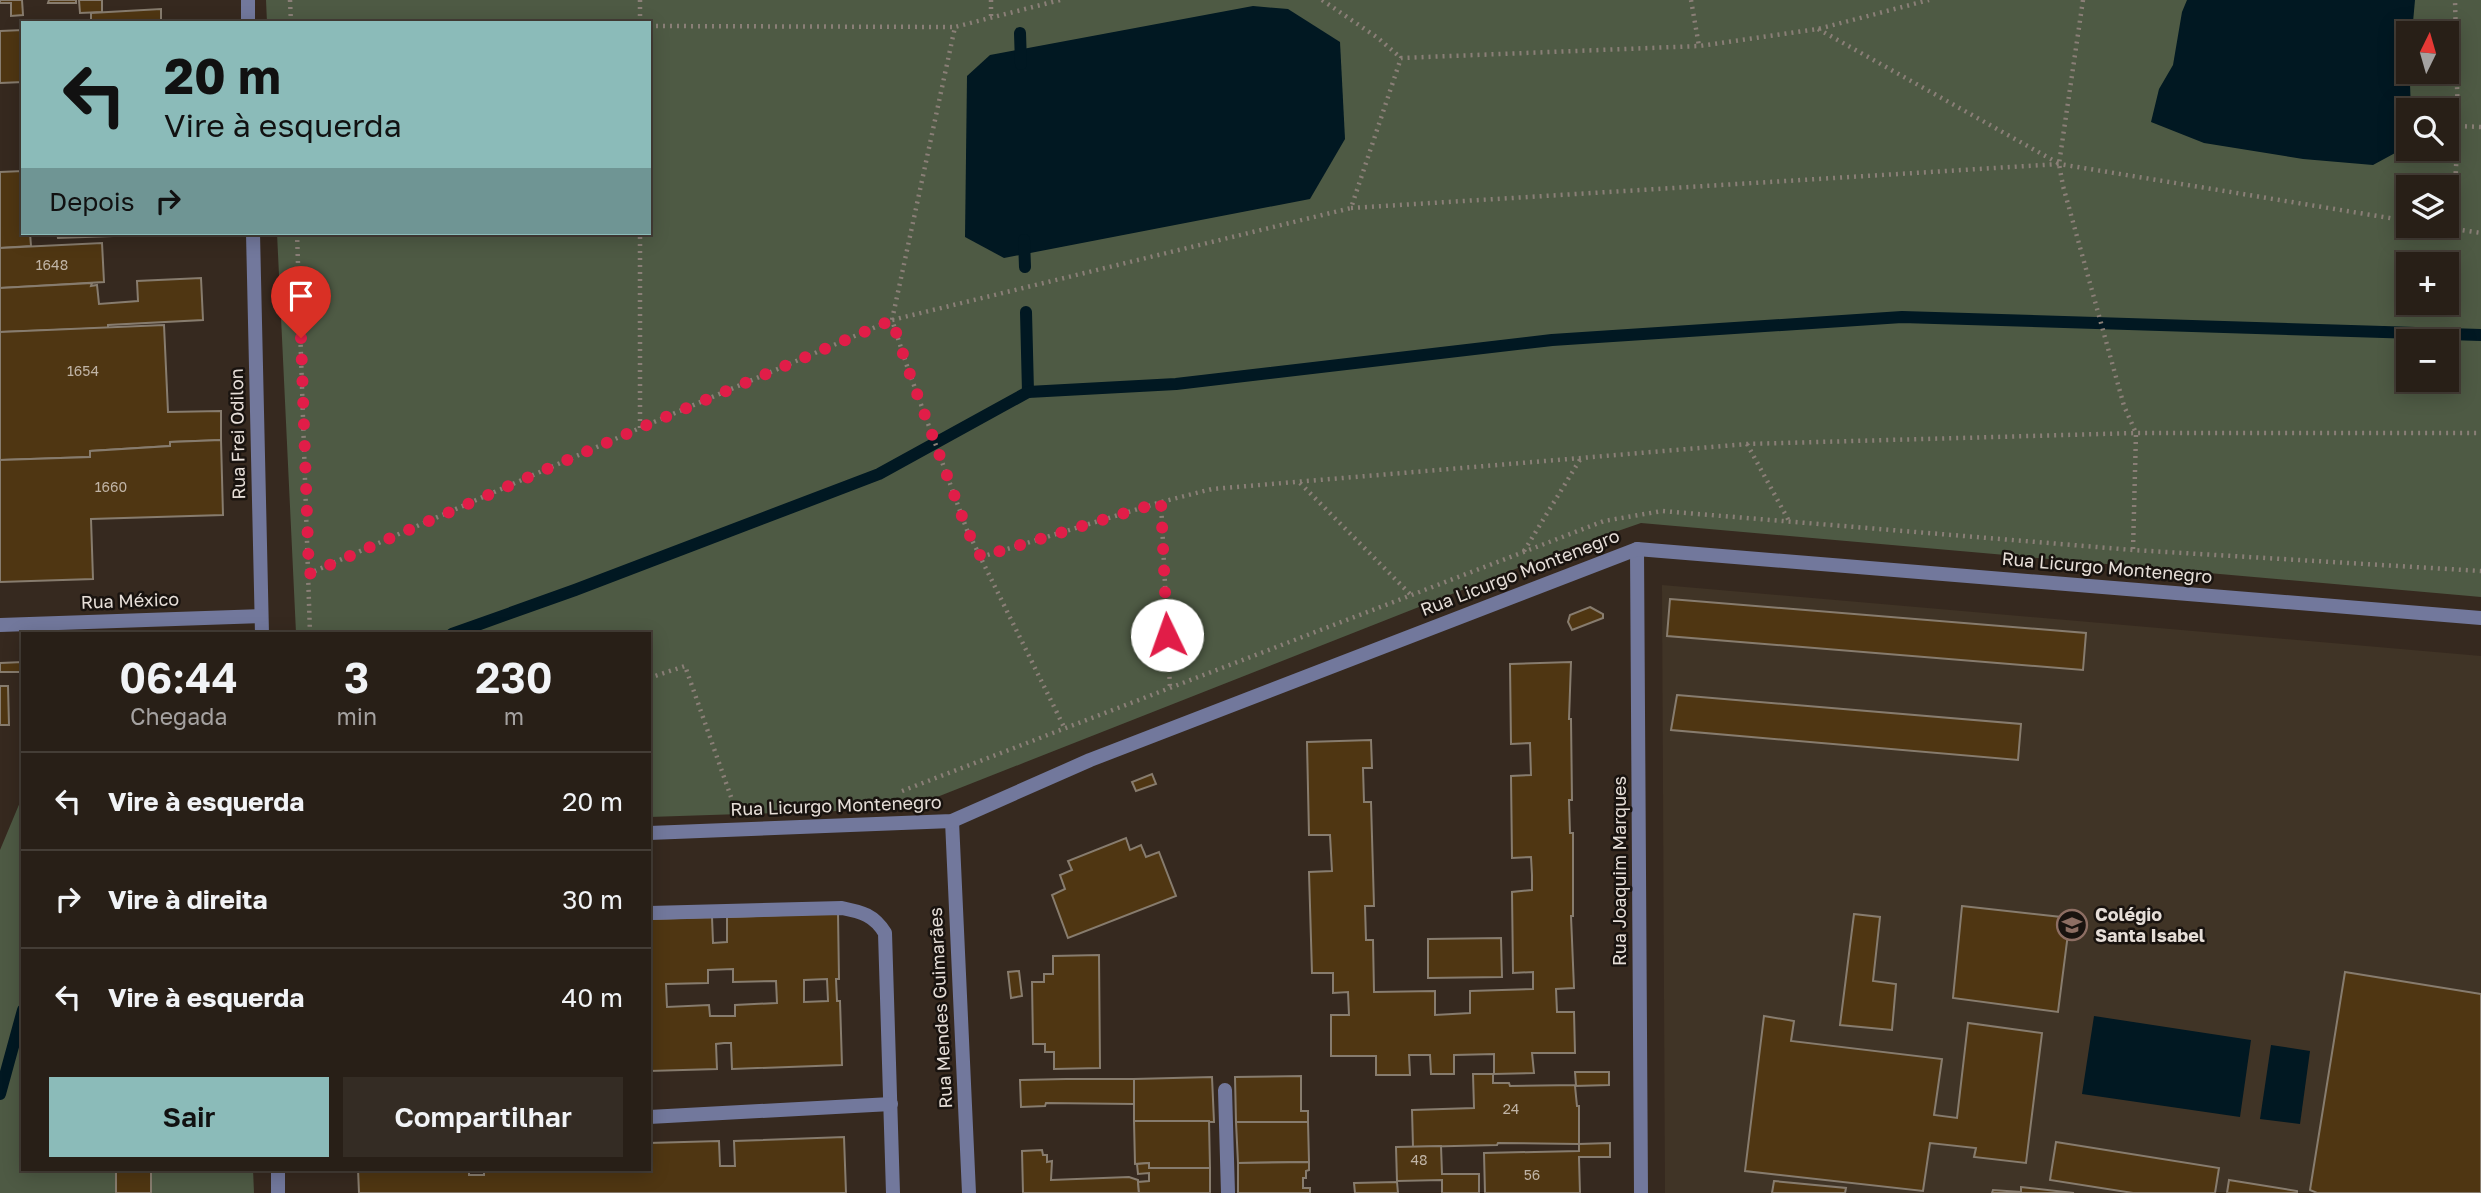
<!DOCTYPE html>
<html lang="pt">
<meta charset="utf-8">
<style>
:root{--surface:#281f17;--page:#342c24;--text:#f1f3f6;--muted:#a5a2a1;--line:#443d36;--accent:#8bbbb9}
body{margin:0;font-family:"Golos Text",sans-serif;background:var(--page);color:var(--text);height:100vh;display:flex;flex-direction:column;font-size:26px;white-space:nowrap}
*{box-sizing:border-box;margin:0}
p{font-size:23px;color:var(--muted)}
.icon{flex:none;width:38px;height:38px;fill:none;stroke:currentColor;stroke-width:2;stroke-linecap:round;stroke-linejoin:round}
.map{position:relative;flex:1;overflow:hidden}
.side{position:absolute;left:21px;top:632px;width:630px;height:539px;display:flex;flex-direction:column;background:var(--surface);border-radius:0px;box-shadow:0 4px 18px #0003,0 0 0 2px var(--line)}
.side>*{flex:none}
.banner{position:absolute;left:21px;top:21px;width:630px;height:214px;border-radius:0px;box-shadow:0 4px 18px #0003,0 0 0 2px var(--line);background:#8bbbb9;color:#111;overflow:hidden}
.needle{width:46px;rotate:5deg}
.fabs{position:absolute;left:2396px;top:21px;display:grid;gap:14px}
.fabs a{display:grid;place-items:center;width:63px;height:63px;border-radius:0px;background:var(--surface);box-shadow:0 4px 18px #0003,0 0 0 2px var(--line);font-size:35px}
.pin{position:absolute;display:grid;place-items:center;width:60px;height:60px;color:#fff;margin:-72px -30px;border-radius:50% 50% 50% 0;rotate:-45deg;box-shadow:0 0 7px #0007}
.pin .icon{rotate:45deg}
.me{position:absolute;width:77px;margin:-38px;rotate:357deg;stroke-linejoin:round;filter:drop-shadow(0 0 5px #0008)}
.turn{display:flex;align-items:center;gap:24px;height:147px;padding:0 28px;font-size:32px}
.turn .icon{width:91px;height:91px;stroke-width:2.5}
.turn b{display:block;font-size:49px;line-height:60px}
.then{display:flex;align-items:center;height:66px;padding:0 28px;background:#0003;gap:14px;font-size:26px}
.eta{display:flex;justify-content:space-evenly;align-items:center;height:119px;text-align:center}
.eta b{font-size:42px;font-weight:600;line-height:49px}
.primary-button{display:flex;gap:14px;margin-top:auto;padding:14px 28px}
.primary-button a{flex:1;height:80px;border-radius:0px;background:var(--accent);color:#111;font-size:28px;font-weight:600;line-height:80px;text-align:center}
.primary-button a+a{background:var(--page);color:var(--text)}
ul{padding:0;list-style:none}
li{display:flex;align-items:center;gap:21px;height:98px;padding:0 28px;border-top:2px solid var(--line)}
li div{flex:1}
li b{display:block;font-size:26px}
li em{font-style:normal}
.map>svg:first-child{display:block}
.education{fill:#403426}
.green{fill:#4e5a44;fill-rule:evenodd}
.water{fill:#011822}
.lines{fill:none;stroke-linecap:round;stroke-linejoin:round}
.stream{stroke:#011822;stroke-width:12}
.building{fill:#4f3612;stroke:#877c6e;stroke-width:2;fill-rule:evenodd}
.path{stroke:#8a7f77;stroke-width:4.5;stroke-dasharray:2 5;stroke-linecap:butt}
.lane{stroke:#72789c;stroke-width:14}
.street{stroke:#72789c;stroke-width:14}
.route{stroke:#e11d48;stroke-width:12;stroke-dasharray:0 21.6}
.labels{text-anchor:middle;stroke-width:5;stroke-linejoin:round;paint-order:stroke}
.number-label{font-size:14px;fill:#c0b4a6}
.street-label{font-size:18px;fill:#e6ded8;stroke:#19130f}
.poi-label{font-size:18px;font-weight:bold;fill:#e6ded8;stroke:#19130f;text-anchor:start}
</style>
<div class="map">
<svg width="2481" height="1193" viewBox="0 0 2481 1193">
<rect width="100%" height="100%" fill="#36291f"/>
<path class="education" d="M1662,585L2481,656V1193H1665Z"/>
<g class="green">
<path d="M266,0H2481V597L1641,523L1566,549L932,799L868,810L649,817V634L296,633L277,233H649V23H267ZM2408,33H2446V72H2408ZM2408,110H2446V149H2408ZM2408,187H2446V226H2408ZM2408,264H2446V303H2408ZM2408,341H2446V380H2408Z"/>
<path d="M23,795V1169H253L254,1193H0V850Z"/>
</g>
<g class="water">
<path d="M2187,0H2415L2412,33H2408L2411,110H2408V146L2373,165L2303,159L2204,143L2151,122L2159,89L2173,65L2182,12Z"/>
<path d="M1253,6L1288,9L1340,42L1345,139L1310,199L1004,258L965,237L967,76L990,55Z"/>
<path d="M2094,1016L2251,1040L2240,1117L2082,1094Z"/>
<path d="M2271,1045L2310,1051L2300,1124L2260,1119Z"/>
</g>
<g class="lines">
<g class="stream">
<path d="M1020,33L1021,64"/>
<path d="M1024,240L1025,267"/>
<path d="M1026,312L1028,392"/>
<path d="M452,634L575,590L879,474L1028,392L1176,384L1552,340L1902,317L2481,335"/>
<path d="M0,1094L23,1010"/>
</g>
</g>
<g class="building">
<path d="M0,0H22L23,15L11,16V3H0Z"/>
<path d="M49,0H76V3H48Z"/>
<path d="M79,0H102V12L80,13Z"/>
<path d="M161,9V22L194,23H91V13Z"/>
<path d="M23,30V82L0,83V31Z"/>
<path d="M23,171V233H30L31,246L0,248V172Z"/>
<path d="M57,233H198L58,238Z"/>
<path d="M102,243L104,282L0,288V248Z"/>
<path d="M201,278L203,320L108,325V328L0,332V288L92,283L91,286L97,285L99,304L138,301L137,281Z"/>
<path d="M164,325L168,412L221,411V440L170,442V446L90,451V457L0,460V332Z"/>
<path d="M221,440L223,515L91,519L93,579L0,582V460L90,457V451L170,446V442Z"/>
<path d="M1670,599L2086,633L2083,670L1667,636Z"/>
<path d="M1590,607L1603,614V618L1572,630L1568,622L1570,615Z"/>
<path d="M23,662V672H0V663Z"/>
<path d="M1571,662L1569,719H1571L1572,800H1569L1570,833H1573V916H1571L1574,988L1556,989L1557,1012H1574L1575,1053H1532L1534,1073L1494,1074V1054L1454,1055V1074H1431L1430,1055H1409L1410,1075H1376V1056H1331V1015H1349L1348,992L1333,993V973H1312L1309,872L1332,871L1330,835H1309L1307,742L1371,740L1372,768H1363L1364,802H1371L1374,906H1365L1366,940H1373L1374,992L1435,991V1015L1470,1013V991L1533,989V972L1513,973L1512,892L1532,890V875L1531,857L1512,858L1511,776L1531,775L1530,743L1511,744L1510,664Z"/>
<path d="M0,686H8L9,725H0Z"/>
<path d="M1677,695L2021,724L2018,760L1671,730Z"/>
<path d="M1152,774L1156,784L1136,791L1132,782Z"/>
<path d="M1126,838L1130,850L1141,845L1146,857L1159,852L1176,896L1068,938L1052,895L1065,889L1060,875L1072,870L1068,861Z"/>
<path d="M1962,906L2070,918L2058,1012L1953,998Z"/>
<path d="M838,913L839,979H836L837,1001H840L842,1065L732,1069L731,1043H724L716,1044L717,1069L649,1071V919L712,917L713,943L727,942V917ZM733,969V982L776,981L777,1003L735,1005V1016H710L709,1005L667,1007L666,984L708,983V970ZM827,979L828,1001L804,1002V980Z"/>
<path d="M1854,914L1880,917L1873,981L1896,984L1892,1030L1840,1025Z"/>
<path d="M1501,938L1502,977L1428,978V939Z"/>
<path d="M1099,955L1100,1068L1054,1069V1052H1045V1044H1033L1032,982H1044V974H1053V956Z"/>
<path d="M1019,971L1022,996L1011,998L1008,972Z"/>
<path d="M2345,972L2481,994V1193H2317L2310,1190Z"/>
<path d="M1764,1016L1794,1021L1791,1041L1942,1059L1934,1115L1957,1118L1968,1023L2042,1033L2026,1163L1974,1157L1976,1148L1930,1143L1923,1191L1745,1171Z"/>
<path d="M1575,1072H1609V1085L1575,1086L1577,1106H1579V1144L1498,1143L1497,1145L1413,1147L1412,1110L1474,1108L1473,1074H1493V1083H1509L1510,1086L1576,1085Z"/>
<path d="M1301,1076V1111H1308V1122H1236L1235,1077Z"/>
<path d="M1212,1077L1214,1122L1134,1121V1079Z"/>
<path d="M1066,1079H1134V1104L1046,1103L1045,1106L1021,1107L1020,1080Z"/>
<path d="M1134,1121H1209L1210,1168H1149V1163L1135,1164Z"/>
<path d="M1236,1122H1308L1309,1162L1238,1163Z"/>
<path d="M844,1137L846,1193H359L358,1169H469V1175H484V1169H649V1143L719,1141L720,1166H735L734,1141Z"/>
<path d="M2056,1142L2219,1168L2215,1193H2133L2050,1180Z"/>
<path d="M1610,1143V1157H1579L1580,1193H1485L1484,1153L1579,1151V1144Z"/>
<path d="M1441,1146L1442,1174H1479V1193H1442V1180L1397,1181L1396,1147Z"/>
<path d="M1042,1150L1043,1155H1047V1162L1052,1161L1051,1180L1129,1177L1138,1180L1139,1193H1023L1022,1151Z"/>
<path d="M1309,1162V1170L1306,1171V1178H1303V1188H1310V1193H1238V1163Z"/>
<path d="M1149,1163V1168H1210V1193H1139L1138,1182L1149,1181V1173L1138,1174L1137,1164Z"/>
<rect x="116" y="1169" width="35" height="24"/>
<path d="M2229,1180L2297,1191V1193H2227Z"/>
<path d="M1774,1181L1846,1188L1845,1193H1772Z"/>
<path d="M1397,1182L1398,1193H1355L1354,1183Z"/>
<path d="M2021,1187L2074,1193H1992L1993,1190L2021,1192Z"/>
</g>
<g class="lines">
<g class="path">
<path d="M290,0L291,23"/>
<path d="M640,0V23"/>
<path d="M991,0V18"/>
<path d="M1060,0L955,27L892,320L908,369L967,530L1065,729"/>
<path d="M1322,0L1378,38L1401,58"/>
<path d="M1691,0L1699,46"/>
<path d="M2083,0L2059,164L2063,186L2124,406L2136,433L2133,550"/>
<path d="M649,26L955,27"/>
<path d="M1818,29L2058,163"/>
<path d="M2458,126L2481,127"/>
<path d="M1351,208L2059,164L2408,221"/>
<path d="M2435,226L2481,233"/>
<path d="M2453,229L2458,126L2455,0"/>
<path d="M297,233L310,634"/>
<path d="M640,428V233"/>
<path d="M1747,444L1789,521"/>
<path d="M1300,483L1411,595"/>
<path d="M1161,502L1170,688"/>
<path d="M1524,551L1581,458"/>
<path d="M981,557L1161,502L1212,489L1747,444L2136,433H2481"/>
<path d="M308,574L640,428L892,320L1351,208L1401,58L1699,46L1818,29L1929,0"/>
<path d="M649,678L685,666L731,797"/>
<path d="M902,791L1604,521L1662,511L2133,550L2481,571"/>
</g>
<g class="lane">
<path d="M649,913L842,908C862,912 874,915 885,933L893,1193"/>
<path d="M649,1117L891,1104"/>
</g>
<g class="street">
<path d="M248,0V23"/>
<path d="M253,233L262,634"/>
<path d="M1637,549L1641,1193"/>
<path d="M0,625L261,616"/>
<path d="M952,821L969,1193"/>
<path d="M649,833L952,821L1090,760L1637,549L2481,618"/>
<path d="M1225,1090L1228,1193"/>
<path d="M278,1169V1193"/>
</g>
</g>
<g class="lines">
<path class="route" d="M301,338L309,574L640,428L892,320L908,369L967,530L981,557L1161,502L1167,635"/>
</g>
<defs>
<g id="school-ring" transform="scale(1.575)"><circle r="9.5" fill="#19130f" stroke="#8d6e63" stroke-width="1.5"/><path d="M0-5L7-2L0 1L-7-2ZM-4 1L0 2.5L4 1V4Q0 6-4 4Z" fill="#8d6e63"/></g>
</defs>
<g fill-rule="evenodd">
<use href="#school-ring" x="2072" y="925"/>
</g>
<g class="labels">
<g class="number-label">
<text x="52" y="270">1648</text>
<text x="83" y="376">1654</text>
<text x="111" y="492">1660</text>
<text x="1511" y="1114">24</text>
<text x="1419" y="1165">48</text>
<text x="1532" y="1180">56</text>
</g>
<g class="street-label">
<text transform="translate(238 434) rotate(-91)" y="6">Rua Frei Odilon</text>
<text transform="translate(2107 568) rotate(5)" y="6">Rua Licurgo Montenegro</text>
<text transform="translate(1520 573) rotate(-21)" y="6">Rua Licurgo Montenegro</text>
<text transform="translate(130 601) rotate(-2)" y="6">Rua México</text>
<text transform="translate(836 806) rotate(-2)" y="6">Rua Licurgo Montenegro</text>
<text transform="translate(1620 871) rotate(-90)" y="6">Rua Joaquim Marques</text>
<text transform="translate(941 1008) rotate(-93)" y="6">Rua Mendes Guimarães</text>
</g>
<g class="poi-label">
<text x="2095" y="921">Colégio<tspan x="2095" dy="21">Santa Isabel</tspan></text>
</g>
</g>
</svg>
<div class="fabs">
<a><svg class="needle" viewBox="-14 -14 28 28"><path d="M0-13l5 13h-10z" fill="#e53935"/><path d="M0 13l5-13h-10z" fill="#a5a2a1"/></svg></a>
<a><svg class="icon" aria-label="search" viewBox="0 0 24 24"><circle cx="10" cy="10" r="6"/><path d="M15 15l6 6"/></svg></a>
<a><svg class="icon" aria-label="layers" viewBox="0 0 24 24"><path d="M12 4l9 5-9 5-9-5zM3 14l9 5 9-5"/></svg></a>
<a>+</a>
<a>−</a>
</div>
<div class="pin" style="left:301px;top:338px;background:#d93025"><svg class="icon" aria-label="arrive" viewBox="0 0 24 24"><path d="M6 21V4h12l-3 4 3 4H6"/></svg></div>
<svg class="me" style="left:1167px;top:635px" viewBox="-20 -20 40 40"><circle r="19" fill="#fff"/><path d="M0-13L10 11 0 6-10 11z" fill="#e11d48"/></svg>
<div class="banner">
<div class="turn"><svg class="icon" aria-label="left" viewBox="0 0 24 24"><path d="M17 20v-9H6M10 6l-5 5 5 5"/></svg><div><b>20 m</b>Vire à esquerda</div></div>
<div class="then">Depois<svg class="icon" aria-label="right" viewBox="0 0 24 24"><path d="M7 20v-9h11M14 6l5 5-5 5"/></svg></div>
</div>
<section class="side">
<div class="eta">
<div><b>06:44</b><p>Chegada</p></div>
<div><b>3</b><p>min</p></div>
<div><b>230</b><p>m</p></div>
</div>
<ul>
<li><svg class="icon" aria-label="left" viewBox="0 0 24 24"><path d="M17 20v-9H6M10 6l-5 5 5 5"/></svg><div><b>Vire à esquerda</b></div><em>20 m</em></li>
<li><svg class="icon" aria-label="right" viewBox="0 0 24 24"><path d="M7 20v-9h11M14 6l5 5-5 5"/></svg><div><b>Vire à direita</b></div><em>30 m</em></li>
<li><svg class="icon" aria-label="left" viewBox="0 0 24 24"><path d="M17 20v-9H6M10 6l-5 5 5 5"/></svg><div><b>Vire à esquerda</b></div><em>40 m</em></li>
</ul>
<div class="primary-button"><a>Sair</a><a>Compartilhar</a></div>
</section>
</div>
